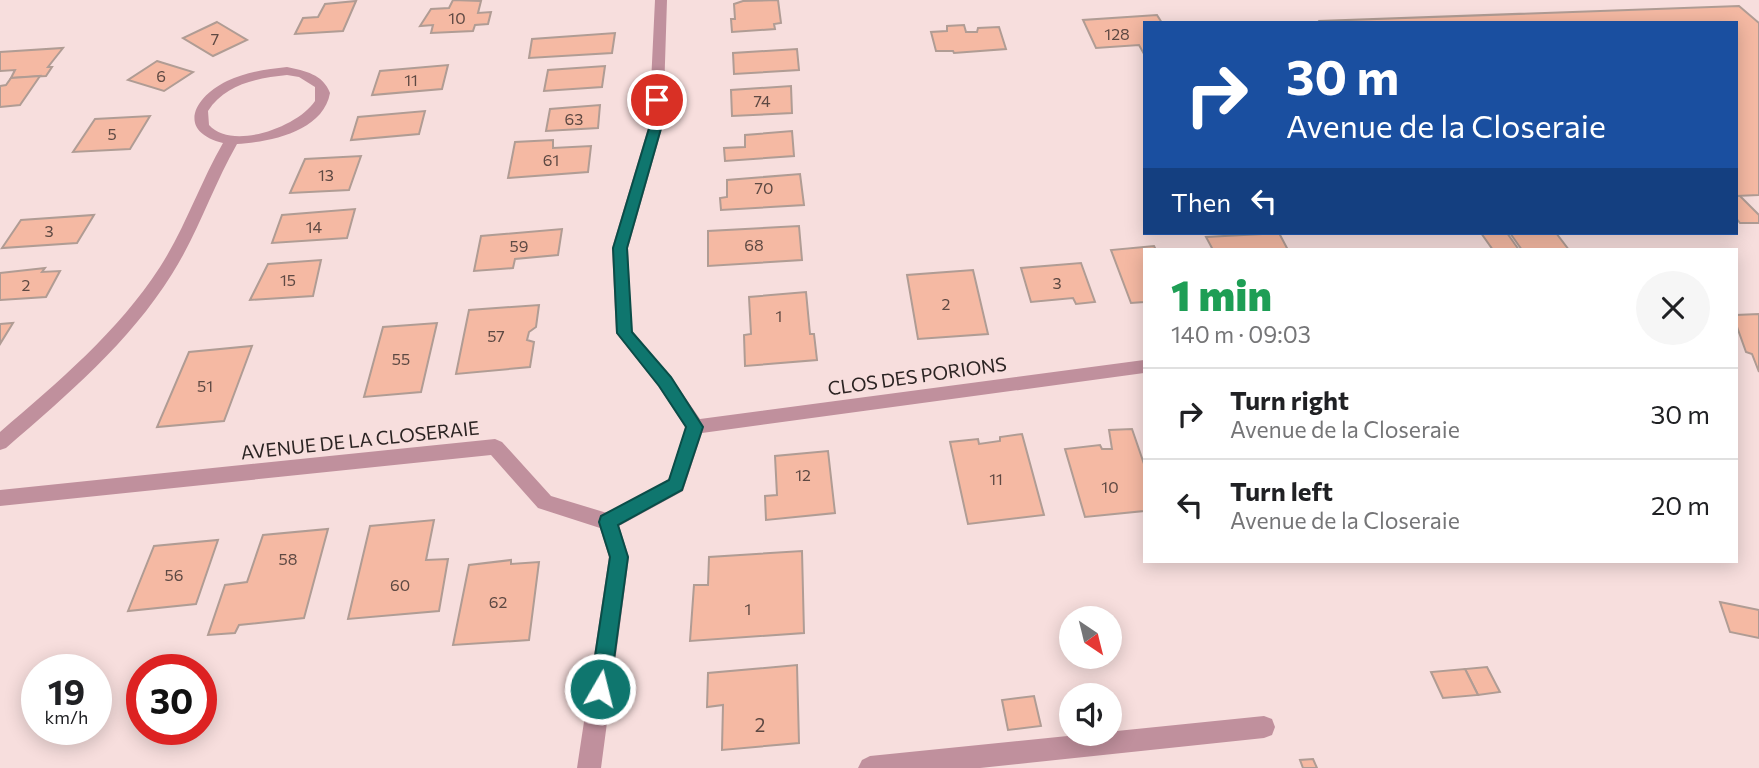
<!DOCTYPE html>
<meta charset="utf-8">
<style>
:root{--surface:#fff;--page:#f6f6f6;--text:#202124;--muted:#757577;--line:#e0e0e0}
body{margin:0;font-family:Commissioner,sans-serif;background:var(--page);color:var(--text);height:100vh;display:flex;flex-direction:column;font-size:26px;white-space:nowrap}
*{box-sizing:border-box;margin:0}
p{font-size:23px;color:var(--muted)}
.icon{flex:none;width:38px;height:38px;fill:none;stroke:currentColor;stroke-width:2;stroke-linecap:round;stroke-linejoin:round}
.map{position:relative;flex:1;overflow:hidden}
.panel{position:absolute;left:1143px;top:248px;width:595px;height:315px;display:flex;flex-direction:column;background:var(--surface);border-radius:0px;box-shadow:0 4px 18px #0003}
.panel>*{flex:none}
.banner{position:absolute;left:1143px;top:21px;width:595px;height:214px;border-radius:0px;box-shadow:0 4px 18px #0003;background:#1a4fa0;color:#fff;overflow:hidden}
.needle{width:46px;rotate:145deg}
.tools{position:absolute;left:1059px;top:606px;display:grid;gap:14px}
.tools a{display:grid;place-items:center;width:63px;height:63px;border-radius:50%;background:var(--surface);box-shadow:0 4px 18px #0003;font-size:35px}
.speed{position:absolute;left:21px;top:654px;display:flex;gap:14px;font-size:35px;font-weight:700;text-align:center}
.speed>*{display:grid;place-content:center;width:91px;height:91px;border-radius:50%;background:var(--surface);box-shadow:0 4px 18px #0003;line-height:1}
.speed small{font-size:18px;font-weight:400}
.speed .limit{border:10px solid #d22;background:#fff;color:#111}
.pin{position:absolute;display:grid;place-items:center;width:60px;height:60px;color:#fff;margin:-30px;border:4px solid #fff;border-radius:50%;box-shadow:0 2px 7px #0007}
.me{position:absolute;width:77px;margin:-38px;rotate:8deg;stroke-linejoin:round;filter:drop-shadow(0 0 5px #0008)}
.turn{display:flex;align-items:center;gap:24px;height:147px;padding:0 28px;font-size:32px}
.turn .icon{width:91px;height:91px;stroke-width:2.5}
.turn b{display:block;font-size:49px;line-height:60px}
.then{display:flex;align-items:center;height:66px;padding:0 28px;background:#0003;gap:14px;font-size:26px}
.round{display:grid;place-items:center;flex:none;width:74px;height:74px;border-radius:37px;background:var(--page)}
.head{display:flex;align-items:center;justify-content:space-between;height:119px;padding:0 28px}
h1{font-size:42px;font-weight:800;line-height:52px;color:#1e9e55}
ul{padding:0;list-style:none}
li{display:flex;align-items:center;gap:21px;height:91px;padding:0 28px;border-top:2px solid var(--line)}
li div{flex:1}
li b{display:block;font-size:26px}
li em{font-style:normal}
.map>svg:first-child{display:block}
.building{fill:#f5b9a3;stroke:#b09c94;stroke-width:2}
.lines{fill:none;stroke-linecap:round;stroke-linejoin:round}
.minor{fill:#c0909d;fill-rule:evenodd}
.route{fill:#0f766e;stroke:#0a4d48;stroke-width:2}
.labels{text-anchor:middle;stroke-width:5;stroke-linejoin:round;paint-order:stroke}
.number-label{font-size:16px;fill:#5e4943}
.street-label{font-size:19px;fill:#2c2423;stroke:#f7dedd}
.near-number-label{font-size:19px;fill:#5e4943}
</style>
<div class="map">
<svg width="1759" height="768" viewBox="0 0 1759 768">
<rect width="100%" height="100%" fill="#f7dedd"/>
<g class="building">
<path d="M453,0L481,1L478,13L491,12L488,24L475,25L473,31L431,33L433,25L420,26L431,9L449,8Z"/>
<path d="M778,0L781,23L774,24L775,29L732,32L731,19H735L734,4L743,1Z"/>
<path d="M356,1L343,31L295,34L303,18L318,17L325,4Z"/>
<path d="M1739,6L1759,23V195L1736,196V23H1322L1320,21Z"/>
<path d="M1157,15L1162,23H1144V54L1139,45L1096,48L1083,20Z"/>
<path d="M217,22L247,40L213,56L183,38Z"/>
<path d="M964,25L966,32H977L978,28L999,27L1006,49L954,53L953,51H936L931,32L947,31V26Z"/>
<path d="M615,33L612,53L529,58L532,39Z"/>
<path d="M63,48L48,67H52L46,76L11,78L15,70L0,71V52Z"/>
<path d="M797,49L799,70L734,74L733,53Z"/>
<path d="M157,61L193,72L164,91L128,80Z"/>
<path d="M448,65L442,89L372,95L380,71Z"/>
<path d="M605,66L602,87L544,91L548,70Z"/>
<path d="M40,76L20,105L0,107V86L6,85L11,78Z"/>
<path d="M791,86L792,113L732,116L731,90Z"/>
<path d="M600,105L598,128L546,131L550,109Z"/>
<path d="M425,111L419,134L351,140L358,117Z"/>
<path d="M150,116L130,149L73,152L95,119Z"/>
<path d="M792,131L794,156L725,161L724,148L745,147V135Z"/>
<path d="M553,140V148L591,146L588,172L508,178L515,142Z"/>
<path d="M361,156L349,190L290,193L305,159Z"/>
<path d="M800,174L804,205L721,210L720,198L727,197V180Z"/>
<path d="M1736,196H1740L1759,215V223H1740L1736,218Z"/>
<path d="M355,209L347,238L272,243L282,215Z"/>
<path d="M94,215L77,243L2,248L21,220Z"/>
<path d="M799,226L802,260L708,266V231Z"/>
<path d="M562,229L558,255L515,259L513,268L474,271L481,236Z"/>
<path d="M1279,233L1288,250H1213L1206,237Z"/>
<path d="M1481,233H1507L1519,250H1493Z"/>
<path d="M1510,233H1556L1569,250H1522Z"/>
<path d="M1154,246L1156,250H1144V302L1131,303L1111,250Z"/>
<path d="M321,260L313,296L250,300L268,264Z"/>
<path d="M1081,263L1095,302L1076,304L1073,298L1031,302L1021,268Z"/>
<path d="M45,268L42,272L60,271L46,297L0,300V273Z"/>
<path d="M973,270L988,334L918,339L907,275Z"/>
<path d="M806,292L810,334H814L817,360L745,366L744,335L751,334L749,297Z"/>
<path d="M539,305L536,327L529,332L527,340L534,342L530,367L456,374L469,310Z"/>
<path d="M1759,314V372L1752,354L1746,352L1736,324V315Z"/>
<path d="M13,323L0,344V324Z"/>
<path d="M437,323L421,392L364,397L383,327Z"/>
<path d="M252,346L224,421L157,427L189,352Z"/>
<path d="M1132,429L1144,464V511L1085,517L1065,449L1100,445L1102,449H1112L1109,430Z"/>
<path d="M1022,434L1044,515L968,524L950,442L978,439L979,444L1000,441V437Z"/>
<path d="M828,451L835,513L766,520L765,496L777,495L775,456Z"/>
<path d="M434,520L426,560L448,559L439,611L348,619L370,526Z"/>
<path d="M328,529L304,618L239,625L235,633L208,635L225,585L247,582L263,535Z"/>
<path d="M218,540L196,604L128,611L154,546Z"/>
<path d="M802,551L804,633L690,641L694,585H708L709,557Z"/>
<path d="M511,560V564L539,562L529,640L453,645L469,565Z"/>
<path d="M1720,602L1759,610V638L1730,632Z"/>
<path d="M797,665L799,743L722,750L723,705L707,707L708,673Z"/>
<path d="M1487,667L1500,692L1478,695L1465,669Z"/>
<path d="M1465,669L1478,695L1443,698L1431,672Z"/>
<path d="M1034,696L1041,726L1008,730L1002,700Z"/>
<path d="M1313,759L1317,768H1303L1300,760Z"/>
</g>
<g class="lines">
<g class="minor">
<path d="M655,0H667L663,125L628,248L632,331L671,377L700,419L1144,360V373L702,433L683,491L619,526L629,557L601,768H577L609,557L600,528L538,508L491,455L0,506V490L495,439L502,442L551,496L607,513L668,480L686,428L659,387L616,333L612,248L649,125Z"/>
<path d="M287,67C305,71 323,74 330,93C323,132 269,142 237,144C213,186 198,233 172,274C129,343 67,395 6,448L0,450V432C58,382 118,332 160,267C185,228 200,183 223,143C176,131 194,97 227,81C246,72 267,69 287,67ZM287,75L299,77L315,87V101C298,127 232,151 209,125L208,111C225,84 258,78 287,75Z"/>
<path d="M1264,716L1272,719L1275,727L1272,735L1264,738L980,768H858L862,760L870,756Z"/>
</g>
</g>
<path class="route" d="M657,97L663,100L662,125L627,248L632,332L671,377L703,427L682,490L618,525L628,557L610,689L607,696L600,699L593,696L590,689L610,557L599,522L601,516L669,480L686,427L659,386L617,333L613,248L650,125L651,100Z"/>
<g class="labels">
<g class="number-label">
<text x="457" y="24">10</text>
<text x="1117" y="40">128</text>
<text x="215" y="45">7</text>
<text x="161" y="82">6</text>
<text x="411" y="86">11</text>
<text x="762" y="107">74</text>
<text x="574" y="125">63</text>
<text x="112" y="140">5</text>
<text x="551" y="166">61</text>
<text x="326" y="181">13</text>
<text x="764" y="194">70</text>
<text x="314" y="233">14</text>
<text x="49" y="237">3</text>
<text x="754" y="251">68</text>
<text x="519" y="252">59</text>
<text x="288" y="286">15</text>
<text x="1057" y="289">3</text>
<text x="26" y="291">2</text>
<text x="946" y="310">2</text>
<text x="779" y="322">1</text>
<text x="496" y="342">57</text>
<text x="401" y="365">55</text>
<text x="205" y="392">51</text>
<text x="803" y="481">12</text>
<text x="996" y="485">11</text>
<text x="1110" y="493">10</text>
<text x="288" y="565">58</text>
<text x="174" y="581">56</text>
<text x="400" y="591">60</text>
<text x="498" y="608">62</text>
<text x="748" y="615">1</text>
</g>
<g class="street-label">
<text transform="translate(917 376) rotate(-8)" y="7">CLOS DES PORIONS</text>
<text transform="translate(360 440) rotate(-6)" y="7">AVENUE DE LA CLOSERAIE</text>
</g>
<g class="near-number-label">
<text x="760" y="732">2</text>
</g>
</g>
</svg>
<div class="tools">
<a><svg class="needle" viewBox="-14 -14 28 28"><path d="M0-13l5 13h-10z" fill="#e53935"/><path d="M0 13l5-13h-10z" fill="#757577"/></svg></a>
<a><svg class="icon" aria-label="sound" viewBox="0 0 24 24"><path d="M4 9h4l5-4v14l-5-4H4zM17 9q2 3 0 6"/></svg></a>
</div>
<div class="speed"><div>19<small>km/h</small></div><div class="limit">30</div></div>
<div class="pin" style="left:657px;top:100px;background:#d93025"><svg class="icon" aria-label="arrive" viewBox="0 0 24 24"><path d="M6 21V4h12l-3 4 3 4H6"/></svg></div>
<svg class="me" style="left:600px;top:689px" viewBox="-20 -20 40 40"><circle r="17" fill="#0f766e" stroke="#fff" stroke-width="3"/><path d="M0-11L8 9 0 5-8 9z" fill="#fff"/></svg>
<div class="banner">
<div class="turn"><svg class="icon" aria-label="right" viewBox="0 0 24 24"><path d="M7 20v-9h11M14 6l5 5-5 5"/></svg><div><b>30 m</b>Avenue de la Closeraie</div></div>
<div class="then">Then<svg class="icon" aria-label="left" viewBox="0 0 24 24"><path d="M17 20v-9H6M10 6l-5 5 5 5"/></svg></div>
</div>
<section class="panel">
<div class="head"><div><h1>1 min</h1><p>140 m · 09:03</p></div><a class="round"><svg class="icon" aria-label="close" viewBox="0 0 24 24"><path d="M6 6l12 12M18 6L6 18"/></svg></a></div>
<ul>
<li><svg class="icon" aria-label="right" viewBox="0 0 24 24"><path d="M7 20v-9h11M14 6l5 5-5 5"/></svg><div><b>Turn right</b><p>Avenue de la Closeraie</p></div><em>30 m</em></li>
<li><svg class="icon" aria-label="left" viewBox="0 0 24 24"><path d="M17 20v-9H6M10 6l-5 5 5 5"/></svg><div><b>Turn left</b><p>Avenue de la Closeraie</p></div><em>20 m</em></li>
</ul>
</section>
</div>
